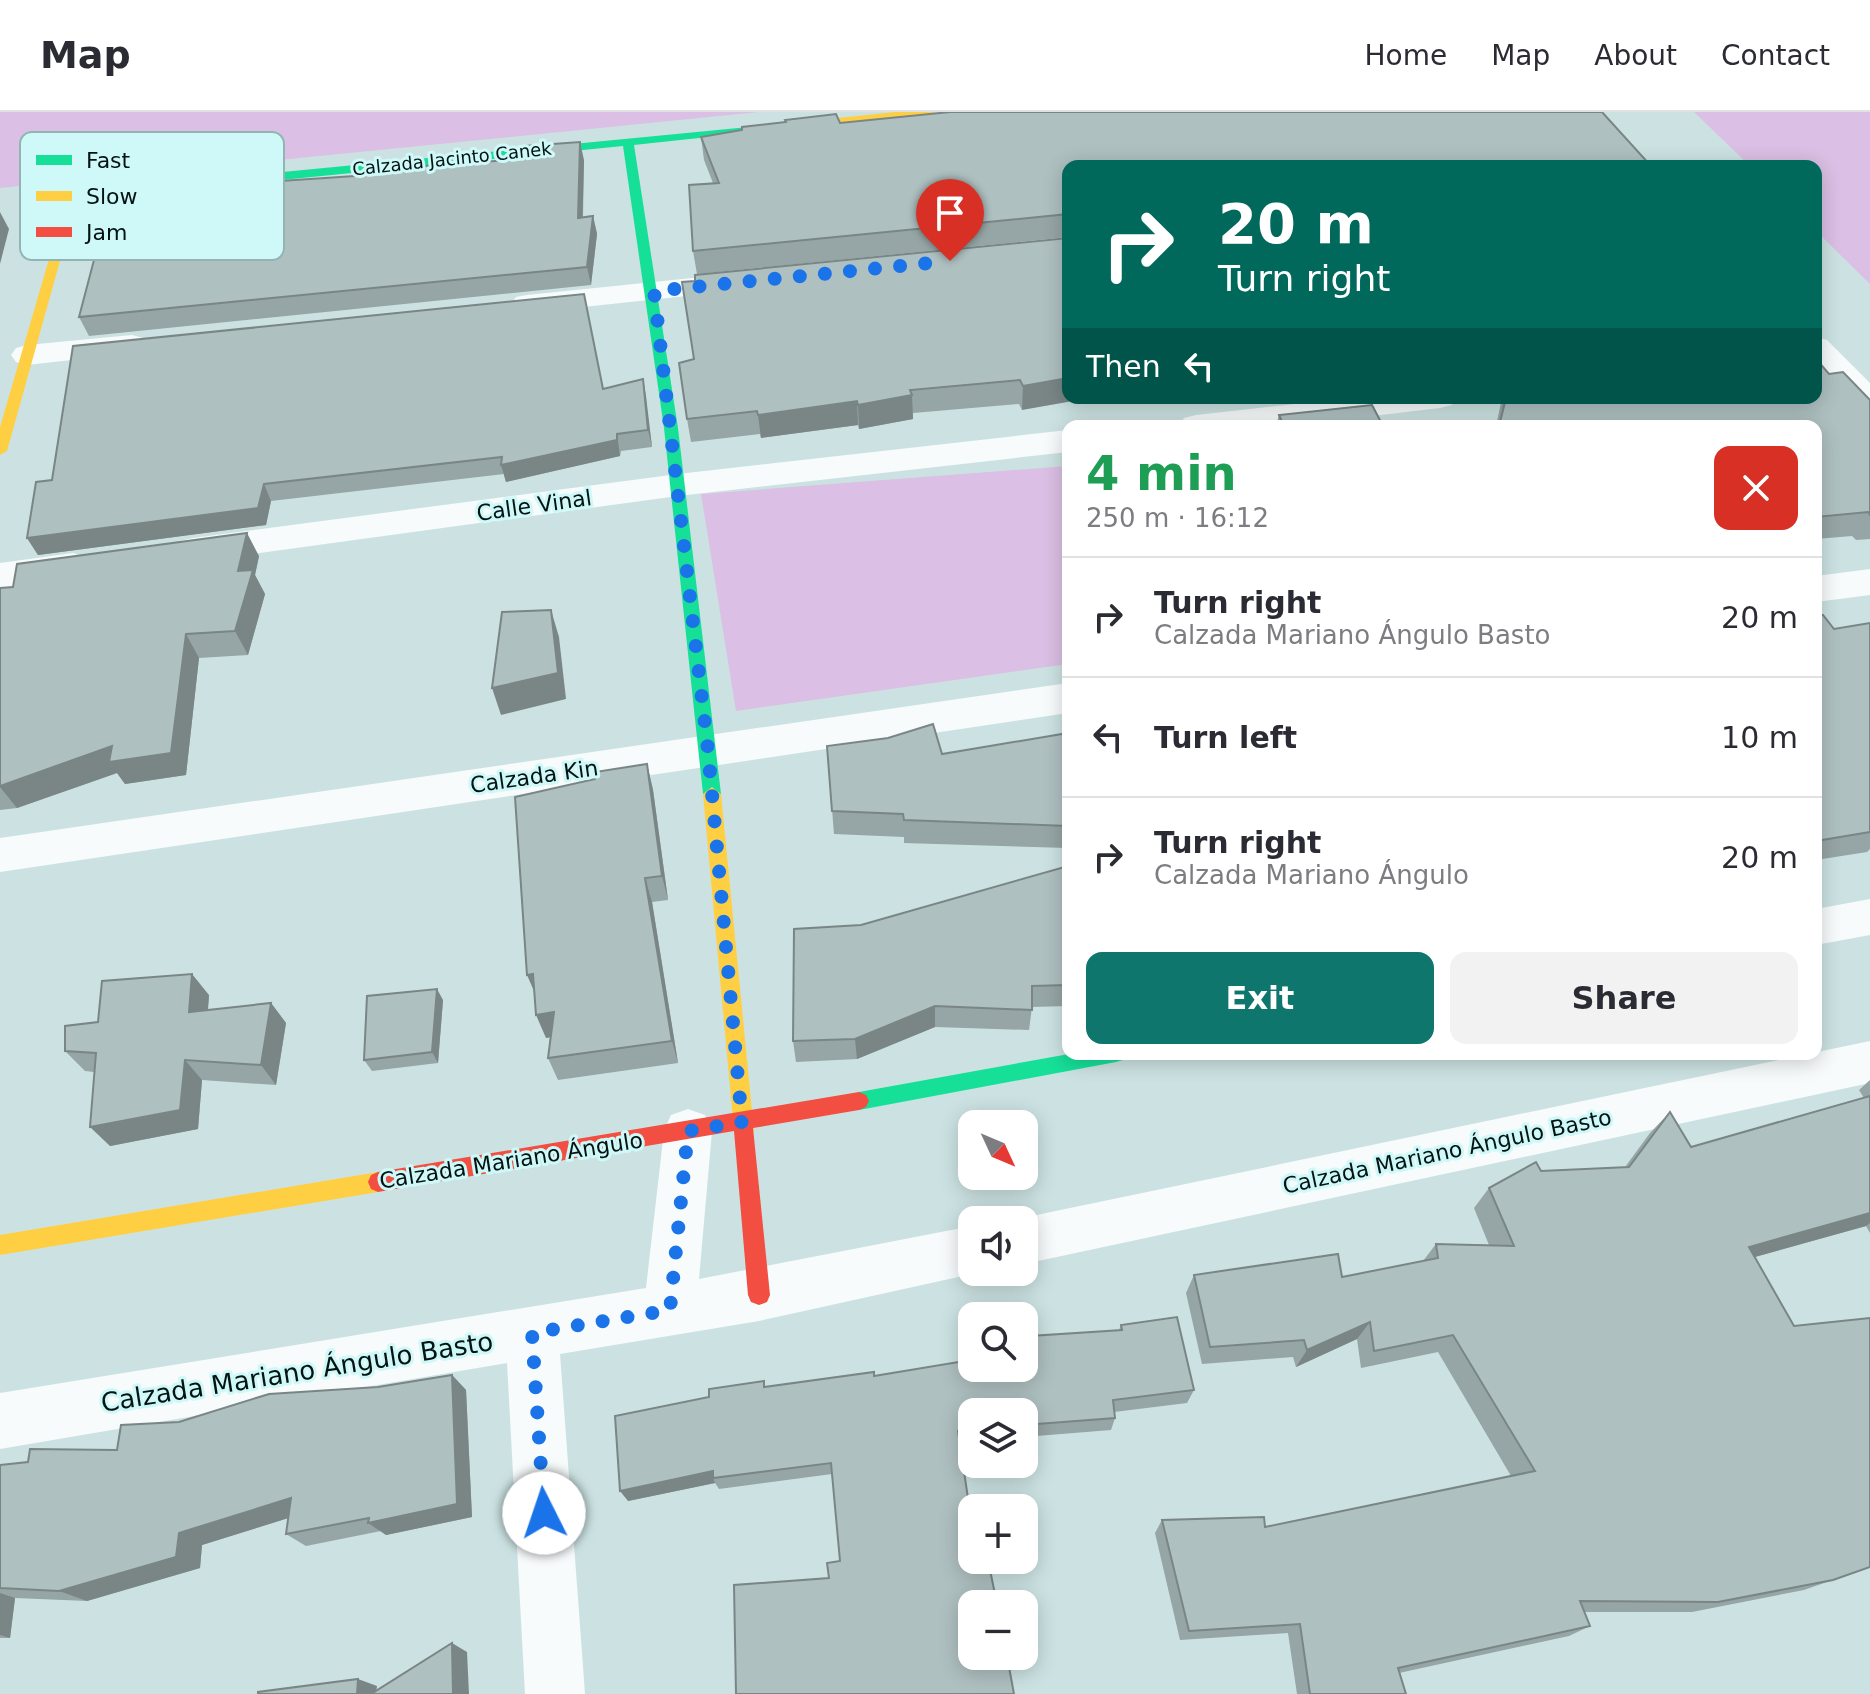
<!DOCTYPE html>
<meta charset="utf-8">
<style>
:root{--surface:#fff;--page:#f2f2f3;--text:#2b2b33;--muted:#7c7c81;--line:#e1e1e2;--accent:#0f766e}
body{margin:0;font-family:"DejaVu Sans",sans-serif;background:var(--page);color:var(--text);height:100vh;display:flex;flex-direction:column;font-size:30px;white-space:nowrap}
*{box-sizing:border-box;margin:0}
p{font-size:26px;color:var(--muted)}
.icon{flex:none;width:44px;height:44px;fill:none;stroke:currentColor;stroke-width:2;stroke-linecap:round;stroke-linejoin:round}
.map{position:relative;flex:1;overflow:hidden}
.drawer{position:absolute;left:1062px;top:308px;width:760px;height:640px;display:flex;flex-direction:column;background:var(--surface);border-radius:16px;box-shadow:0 4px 20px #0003}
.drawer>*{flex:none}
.top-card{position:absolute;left:1062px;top:48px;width:760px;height:244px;border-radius:16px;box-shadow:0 4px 20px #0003;background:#00695c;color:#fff;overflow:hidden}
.needle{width:52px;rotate:134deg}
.fabs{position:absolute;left:958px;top:998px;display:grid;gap:16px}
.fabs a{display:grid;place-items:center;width:80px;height:80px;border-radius:16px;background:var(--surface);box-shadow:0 4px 20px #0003;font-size:40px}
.pin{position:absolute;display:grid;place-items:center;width:68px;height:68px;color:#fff;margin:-82px -34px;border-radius:50% 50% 50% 0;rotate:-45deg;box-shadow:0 0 8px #0007}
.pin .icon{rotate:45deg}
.me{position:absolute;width:88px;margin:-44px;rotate:356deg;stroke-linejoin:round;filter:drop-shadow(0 0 6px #0008)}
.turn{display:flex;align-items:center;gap:28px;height:168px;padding:0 24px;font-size:36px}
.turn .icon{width:104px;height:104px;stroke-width:2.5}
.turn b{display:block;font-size:56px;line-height:68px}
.then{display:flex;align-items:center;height:76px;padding:0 24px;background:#0003;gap:16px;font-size:30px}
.round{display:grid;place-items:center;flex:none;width:84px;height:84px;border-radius:16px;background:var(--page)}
.summary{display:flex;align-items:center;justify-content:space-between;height:136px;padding:0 24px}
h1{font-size:48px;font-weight:700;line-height:60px;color:#1e9e55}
.cta{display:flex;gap:16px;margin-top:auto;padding:16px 24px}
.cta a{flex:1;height:92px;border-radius:16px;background:var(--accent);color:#fff;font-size:32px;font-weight:700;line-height:92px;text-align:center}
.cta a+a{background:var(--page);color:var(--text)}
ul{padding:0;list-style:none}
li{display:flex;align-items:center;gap:24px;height:120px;padding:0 24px;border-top:2px solid var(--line)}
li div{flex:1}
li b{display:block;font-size:30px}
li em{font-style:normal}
header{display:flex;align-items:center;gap:48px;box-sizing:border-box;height:112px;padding:0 40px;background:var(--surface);border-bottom:2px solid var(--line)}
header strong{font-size:38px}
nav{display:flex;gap:44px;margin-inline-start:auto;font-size:28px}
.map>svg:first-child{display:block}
.green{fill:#dbbfe4}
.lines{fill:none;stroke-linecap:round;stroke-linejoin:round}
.street{fill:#f7fbfb;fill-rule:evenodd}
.fast{fill:#16e098;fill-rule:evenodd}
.slow{fill:#ffcf43;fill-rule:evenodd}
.jam{fill:#f24e42;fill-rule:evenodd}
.wall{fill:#96a5a5}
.shaded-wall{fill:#7a8686}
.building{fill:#afc0c0;stroke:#7a8686;stroke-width:2}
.route{stroke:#1a73e8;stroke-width:14;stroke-dasharray:0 25.2}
.labels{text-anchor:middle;stroke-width:6;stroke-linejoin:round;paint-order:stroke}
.far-street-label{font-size:18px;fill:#051313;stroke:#cff9f8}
.street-label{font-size:22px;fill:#051313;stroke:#cff9f8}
.near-street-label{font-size:26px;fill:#051313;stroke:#cff9f8}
.key{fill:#cff9f8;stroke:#92b4b3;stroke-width:2}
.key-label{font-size:22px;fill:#051313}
</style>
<header>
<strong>Map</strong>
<nav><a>Home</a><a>Map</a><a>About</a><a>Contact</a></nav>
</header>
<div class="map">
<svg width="1870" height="1582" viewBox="0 0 1870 1582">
<rect width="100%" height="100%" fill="#cce2e2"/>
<g class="green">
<path d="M0,0H759L0,76Z"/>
<path d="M1694,0H1870V172L1816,119V54H1750Z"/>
<path d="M1068,354V552L736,599L701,382Z"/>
</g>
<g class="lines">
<g class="street">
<path d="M741,161L752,163L756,170L752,177L527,201L516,199L511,192L516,185L527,183Z"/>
<path d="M132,223L143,226L148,233L143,240L27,253L16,250L11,243L16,236L27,233Z"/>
<path d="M1816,225L1827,228L1870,271V300L1858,297L1816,254Z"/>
<path d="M1349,286H1457L1452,293L1440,296L1287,314H1179L1184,306L1196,303Z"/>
<path d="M1068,318V340L678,384L193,450L180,447L175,438L180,429L193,426L678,362Z"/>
<path d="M73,441L86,445L91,454L86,463L0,477V451Z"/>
<path d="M1870,457V483L1816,490V464Z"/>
<path d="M1068,571V601L0,760V726Z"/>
<path d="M1870,787V823L1816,833V797Z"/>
<path d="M1870,929V971L1024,1152V1108H1013Z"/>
<path d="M688,997L705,1003L712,1019L699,1167L972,1114V1160H981L759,1209L560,1242L585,1582H525L507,1251L0,1337V1281L646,1176L664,1019L671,1003Z"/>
</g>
<g class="fast">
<path d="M769,13L773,14V18L634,33L678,316L721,682L712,689L703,682L664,316L623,34L210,75L204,71L210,67Z"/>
<path d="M1069,942H1126L1123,948L1116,950L859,998L852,995L849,989L852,983L859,980Z"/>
</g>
<g class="slow">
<path d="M896,0H935L929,3L769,19L763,16L769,13Z"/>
<path d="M210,67L214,69V73L77,88L7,339L0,343V315L68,82Z"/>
<path d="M712,675L721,682L754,1019L751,1025L744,1028L737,1025L734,1019L703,682Z"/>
<path d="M378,1060L385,1063L388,1070L385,1077L378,1080L0,1143V1123Z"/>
</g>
<path class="jam" d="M859,980L866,983L869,989L866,995L859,998L753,1016L770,1183L767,1190L759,1193L751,1190L748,1183L734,1019L378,1080L371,1077L368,1070L371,1063L378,1060Z"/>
</g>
<g class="wall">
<path d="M840,11L1068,54V125L697,162L693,139L713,71L704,48L701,25Z"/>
<path d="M584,48L583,106L593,104L597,122L591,173L89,224L79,205Z"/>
<path d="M1068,126L1022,298L1019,292L913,301V307L859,317L858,313L761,326L760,322L691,330L687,307L694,247L695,169Z"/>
<path d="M1829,262L1870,288V427L1856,428L1852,424L1816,427V314H1496L1502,286H1816Z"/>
<path d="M643,267L652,335L621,339L620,344L506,370L504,362L271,389L266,413L38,443L27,426Z"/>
<path d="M1262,286H1326L1265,292Z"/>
<path d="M1279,303L1383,314H1276Z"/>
<path d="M259,444L255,463L265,482L248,543L199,546L186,663L125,672L117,661L17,696L0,698V476Z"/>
<path d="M1816,503L1834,517L1870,511V737L1867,740L1816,748Z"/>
<path d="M1068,621V736L904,731V725L834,722L827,634L942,642Z"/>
<path d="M647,652L653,678L668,788L652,790L678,951L558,968L548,946L550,925L546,926L595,667Z"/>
<path d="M1068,754V894L1032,895L1029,918L935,915L857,947L796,950L793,929L861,813Z"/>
<path d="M209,883L208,898L271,891L286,911L276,973L202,968L198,1017L110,1034L94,960L85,959L65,939L98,910Z"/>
<path d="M443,888L438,951L372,959L364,948Z"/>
<path d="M1870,968V1121L1866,1114L1755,1145L1870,1455L1804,1478L1692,1500H1584L1590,1514L1569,1524L1399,1561L1406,1582H1297L1288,1521L1180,1528L1155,1421L1162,1408L1265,1415L1511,1364L1438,1240L1361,1256L1357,1227L1296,1255L1293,1245L1202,1252L1186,1181L1194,1163L1342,1165L1423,1149L1436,1132L1489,1133L1474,1096L1489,1076L1541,1059L1625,1055L1650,1021L1670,1000L1691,1035L1864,986L1859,978Z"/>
<path d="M1121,1213L1194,1278L1187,1291L1114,1300L1115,1306L1111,1318L1024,1325V1300H972V1329L960,1330L829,1466L840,1449L832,1362L719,1377L715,1371L628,1389L766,1275L874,1264L969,1248L970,1238L1029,1230L1030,1224L1119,1218Z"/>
<path d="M452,1263L466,1278L472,1405L386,1423L381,1419L306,1434L286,1422L288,1406L202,1433L200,1456L87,1489L15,1486L10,1526H0V1353L117,1338L179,1310Z"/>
</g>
<g class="shaded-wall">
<path d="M580,30L584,48L582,125L578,106Z"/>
<path d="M0,100L9,117L0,152Z"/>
<path d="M593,104L597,122L591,173L587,155Z"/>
<path d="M1068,266V286H1090L1022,298L1023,274Z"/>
<path d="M643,267L646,284L652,335L648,318Z"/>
<path d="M912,283L913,307L859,317L858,293Z"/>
<path d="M857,289L858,313L761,326L758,303Z"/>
<path d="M617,322L620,344L506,370L501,353Z"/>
<path d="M264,372L271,389L266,413L38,443L27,426Z"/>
<path d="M247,421L259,444L255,463L265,482L248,543L235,519L238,459Z"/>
<path d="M551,498L559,525L566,587L501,603L492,576Z"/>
<path d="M186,522L199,546L186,663L125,672L117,661L17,696L0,675V674L112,634Z"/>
<path d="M647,652L653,678L668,788L662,764Z"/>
<path d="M645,766L652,790L678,951L672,929Z"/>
<path d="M192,862L209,883L206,921L189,900Z"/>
<path d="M533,862L537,886L527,863Z"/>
<path d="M437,877L443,888L438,951L432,940Z"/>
<path d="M271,891L286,911L276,973L261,953Z"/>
<path d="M935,894V915L857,947L855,927Z"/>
<path d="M554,900L563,923L546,926L536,903Z"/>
<path d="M185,948L202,968L198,1017L110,1034L90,1015Z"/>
<path d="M1870,1101V1111L1866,1114L1726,1153L1749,1135Z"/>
<path d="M1370,1210L1357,1227L1296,1255L1307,1238Z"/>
<path d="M452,1263L466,1278L472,1405L386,1423L368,1411Z"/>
<path d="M713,1359V1366L715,1371L628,1389L620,1379Z"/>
<path d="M291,1386L311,1399L202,1433L200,1456L87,1489L59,1479L179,1421Z"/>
<path d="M0,1481L15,1486L10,1526L0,1523Z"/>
<path d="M452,1531L467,1540L469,1582H453Z"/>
<path d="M358,1567L377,1574L376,1582H357Z"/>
</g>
<g class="building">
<path d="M950,0H1602L1651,54H1068V102L693,139L689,73L719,71L701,25L742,18V15L786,10L785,8L836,2L840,11Z"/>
<path d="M580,30L578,106L593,104L587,155L79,205L109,91L190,75L355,64L408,59L409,55L525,47V34Z"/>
<path d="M1068,126V266L1023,274L1020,268L910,278L912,283L858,293L857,289L758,303L757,299L687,307L679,251L694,247L682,170L695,169V163Z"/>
<path d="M584,182L603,277L643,267L648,318L617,322V328L501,353L502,345L264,372L258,396L27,426L36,370L52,368L73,234Z"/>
<path d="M1816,247L1829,262L1843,260L1870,288V403L1868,400L1816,405V314H1499L1506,286H1816Z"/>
<path d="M1372,293L1383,314H1284L1279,303Z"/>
<path d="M247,421L238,459L253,458L235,519L186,522L171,641L109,650L112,634L0,674V476L13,475L17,452Z"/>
<path d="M551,498L558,561L492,576L502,500Z"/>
<path d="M1816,503H1823L1834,517L1870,511V720L1816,729Z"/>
<path d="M933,612L942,642L1068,621V714L904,708L903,702L832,699L827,634L888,626Z"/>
<path d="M647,652L662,764L645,766L672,929L548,946L554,900L536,903L533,862L527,863L515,685L595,667V660Z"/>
<path d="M1068,754V873L1032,874V898L935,894L855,927L793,929L794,817L861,813Z"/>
<path d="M192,862L189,900L271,891L261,953L185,948L180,998L90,1015L96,941L65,939V914L98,910L102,869Z"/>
<path d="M437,877L432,940L364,948L367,884Z"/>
<path d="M1870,984V1101L1749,1135L1794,1214L1870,1206V1455L1833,1468L1718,1490L1580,1489L1590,1514L1398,1556L1406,1582H1310L1300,1512L1189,1519L1162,1408L1264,1405L1265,1415L1535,1359L1453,1223L1374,1239L1370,1210L1307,1238L1304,1228L1210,1235L1194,1163L1338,1142L1342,1165L1438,1146L1436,1132L1514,1134L1489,1076L1536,1050L1541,1059L1629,1055L1670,1000L1691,1035Z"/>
<path d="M1177,1205L1194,1278L1113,1288L1115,1306L1024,1313V1300H972V1317L958,1319L972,1413V1448H988L997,1492H972V1544H1007L1014,1582H736L734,1473L829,1466L827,1451L840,1449L831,1351L713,1366V1359L620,1379L615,1304L709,1285V1277L764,1269V1275L874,1260V1264L971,1248L970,1238H972V1256H1024V1231L1030,1230V1224L1122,1218L1121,1213Z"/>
<path d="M452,1263L457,1392L368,1411L369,1406L286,1422L291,1386L179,1421L176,1445L59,1479L0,1476V1353L28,1350L30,1337L117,1338L121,1313L179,1310L269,1282L378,1275Z"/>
<path d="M452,1531L453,1582H371Z"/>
<path d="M358,1567L357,1582H258V1580Z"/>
</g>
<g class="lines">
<path class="route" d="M544,1401L532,1221L670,1198L688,1019L742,1010L708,638L654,179L950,149"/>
</g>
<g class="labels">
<g class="far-street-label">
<text transform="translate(452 47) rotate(-6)" y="6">Calzada Jacinto Canek</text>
</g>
<g class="street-label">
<text transform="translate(534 393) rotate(-8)" y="8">Calle Vinal</text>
<text transform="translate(534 664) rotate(-8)" y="8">Calzada Kin</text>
<text transform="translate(1447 1039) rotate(-12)" y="8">Calzada Mariano Ángulo Basto</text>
<text transform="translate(511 1048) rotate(-9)" y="8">Calzada Mariano Ángulo</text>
</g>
<g class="near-street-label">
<text transform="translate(297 1260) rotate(-9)" y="9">Calzada Mariano Ángulo Basto</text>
</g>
</g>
<rect x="20" y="20" width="264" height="128" rx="12" class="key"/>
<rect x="36" y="43" width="36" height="10" fill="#16e098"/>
<rect x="36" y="79" width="36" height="10" fill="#ffcf43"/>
<rect x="36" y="115" width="36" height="10" fill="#f24e42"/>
<g class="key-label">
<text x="86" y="56">Fast</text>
<text x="86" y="92">Slow</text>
<text x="86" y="128">Jam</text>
</g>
</svg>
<div class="fabs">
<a><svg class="needle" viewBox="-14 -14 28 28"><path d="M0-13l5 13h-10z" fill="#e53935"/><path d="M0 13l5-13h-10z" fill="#7c7c81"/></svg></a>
<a><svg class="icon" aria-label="sound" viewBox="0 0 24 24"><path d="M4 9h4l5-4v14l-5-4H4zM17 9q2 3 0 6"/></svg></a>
<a><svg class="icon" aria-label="search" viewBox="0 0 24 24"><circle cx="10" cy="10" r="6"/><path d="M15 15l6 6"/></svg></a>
<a><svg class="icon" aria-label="layers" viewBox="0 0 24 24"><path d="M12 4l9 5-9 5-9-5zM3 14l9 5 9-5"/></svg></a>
<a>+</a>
<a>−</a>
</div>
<div class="pin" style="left:950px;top:149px;background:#d93025"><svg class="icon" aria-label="arrive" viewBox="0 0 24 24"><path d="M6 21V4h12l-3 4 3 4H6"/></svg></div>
<svg class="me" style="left:544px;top:1401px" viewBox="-20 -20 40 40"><circle r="19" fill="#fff"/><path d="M0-13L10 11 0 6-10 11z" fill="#1a73e8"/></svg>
<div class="top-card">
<div class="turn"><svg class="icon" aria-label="right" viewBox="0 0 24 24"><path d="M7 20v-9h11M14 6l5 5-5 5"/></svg><div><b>20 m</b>Turn right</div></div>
<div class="then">Then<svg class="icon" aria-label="left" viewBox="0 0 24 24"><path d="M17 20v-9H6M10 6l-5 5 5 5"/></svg></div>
</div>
<section class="drawer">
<div class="summary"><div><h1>4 min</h1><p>250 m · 16:12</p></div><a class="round" style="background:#d93025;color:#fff"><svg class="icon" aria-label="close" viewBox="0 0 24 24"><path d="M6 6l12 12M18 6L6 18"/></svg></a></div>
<ul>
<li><svg class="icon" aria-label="right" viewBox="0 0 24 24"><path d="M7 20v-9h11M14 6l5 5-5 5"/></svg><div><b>Turn right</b><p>Calzada Mariano Ángulo Basto</p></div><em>20 m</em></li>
<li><svg class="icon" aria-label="left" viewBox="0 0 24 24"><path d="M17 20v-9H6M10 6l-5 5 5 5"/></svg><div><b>Turn left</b></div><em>10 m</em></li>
<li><svg class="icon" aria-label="right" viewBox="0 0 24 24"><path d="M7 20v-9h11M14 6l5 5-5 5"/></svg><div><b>Turn right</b><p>Calzada Mariano Ángulo</p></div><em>20 m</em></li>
</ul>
<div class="cta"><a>Exit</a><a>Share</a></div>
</section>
</div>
